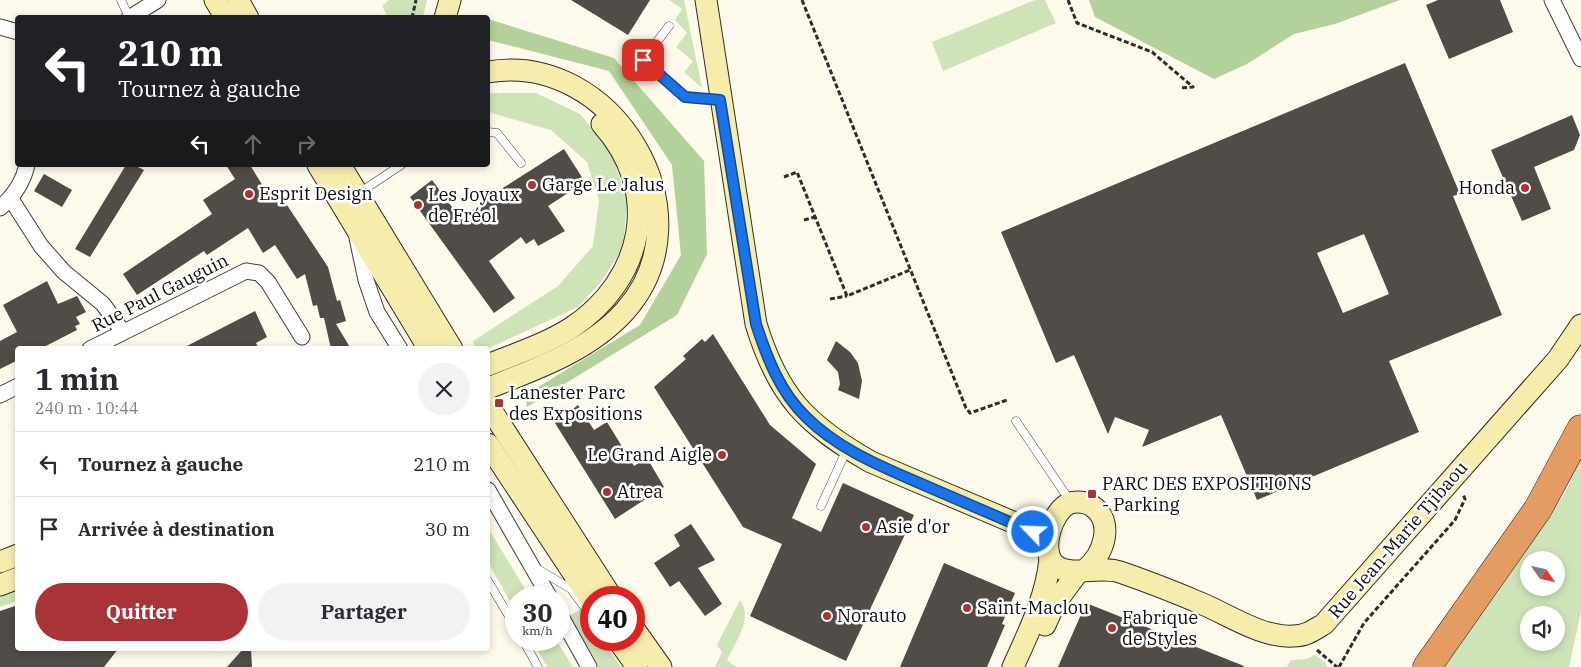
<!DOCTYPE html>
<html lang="fr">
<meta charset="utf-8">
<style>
:root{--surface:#fff;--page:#f2f2f3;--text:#2b2b33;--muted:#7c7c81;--line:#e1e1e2;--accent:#aa333a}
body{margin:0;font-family:"IBM Plex Serif",serif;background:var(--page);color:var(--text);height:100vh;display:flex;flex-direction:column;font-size:19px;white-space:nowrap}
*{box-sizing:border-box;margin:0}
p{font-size:16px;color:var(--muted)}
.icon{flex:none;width:28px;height:28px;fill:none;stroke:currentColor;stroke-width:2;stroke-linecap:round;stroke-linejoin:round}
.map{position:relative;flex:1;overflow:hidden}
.panel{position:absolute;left:15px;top:346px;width:475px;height:305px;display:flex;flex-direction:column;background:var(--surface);border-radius:5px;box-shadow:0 2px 8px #0003}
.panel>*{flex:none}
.guide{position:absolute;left:15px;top:15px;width:475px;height:152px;border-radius:5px;box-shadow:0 2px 8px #0003;background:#202124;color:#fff;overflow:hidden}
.needle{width:32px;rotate:124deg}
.controls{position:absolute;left:1520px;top:551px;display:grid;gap:10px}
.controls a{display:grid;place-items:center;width:45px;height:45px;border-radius:50%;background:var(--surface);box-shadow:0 2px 8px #0003;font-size:25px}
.speed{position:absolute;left:505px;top:586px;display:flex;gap:10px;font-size:25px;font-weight:700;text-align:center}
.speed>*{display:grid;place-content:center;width:65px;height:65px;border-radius:50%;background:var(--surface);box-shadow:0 2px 8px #0003;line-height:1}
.speed small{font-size:12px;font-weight:400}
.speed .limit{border:8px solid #d22;background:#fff;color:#111}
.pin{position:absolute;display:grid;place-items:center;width:42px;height:42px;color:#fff;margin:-21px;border-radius:10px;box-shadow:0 2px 8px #0006}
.me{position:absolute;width:55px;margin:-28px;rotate:294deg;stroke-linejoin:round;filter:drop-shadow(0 0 4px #0008)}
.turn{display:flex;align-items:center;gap:18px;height:105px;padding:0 20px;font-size:22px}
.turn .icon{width:65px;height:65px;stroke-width:2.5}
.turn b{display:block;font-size:35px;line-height:42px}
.lanes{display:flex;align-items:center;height:48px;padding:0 20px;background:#0003;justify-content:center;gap:25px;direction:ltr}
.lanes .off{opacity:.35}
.round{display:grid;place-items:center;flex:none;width:52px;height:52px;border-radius:26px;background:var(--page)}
.overview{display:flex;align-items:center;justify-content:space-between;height:85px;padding:0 20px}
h1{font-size:30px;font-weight:700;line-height:38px}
.action{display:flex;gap:10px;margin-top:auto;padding:10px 20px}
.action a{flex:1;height:58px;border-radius:30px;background:var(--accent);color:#fff;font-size:20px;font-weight:700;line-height:58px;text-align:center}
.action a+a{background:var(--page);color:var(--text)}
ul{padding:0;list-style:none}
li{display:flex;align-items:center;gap:15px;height:65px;padding:0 20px;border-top:1px solid var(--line)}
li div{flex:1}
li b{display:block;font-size:19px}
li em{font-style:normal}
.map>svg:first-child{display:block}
.green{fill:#cfe3b9;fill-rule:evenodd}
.forest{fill:#b3d19a}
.building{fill:#524c48;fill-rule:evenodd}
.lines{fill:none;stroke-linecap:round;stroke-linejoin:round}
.lane-casing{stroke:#3e3e3e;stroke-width:9}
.street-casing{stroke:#3e3e3e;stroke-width:17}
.secondary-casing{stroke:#2d2d2d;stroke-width:23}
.highway-casing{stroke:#1c1c1c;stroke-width:29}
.path{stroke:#2d2d2d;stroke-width:3;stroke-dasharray:5 2.5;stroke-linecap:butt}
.lane{stroke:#fff;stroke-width:8}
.street{stroke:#fff;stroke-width:15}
.secondary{stroke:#f6edad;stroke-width:21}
.highway{stroke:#e49c62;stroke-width:28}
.route-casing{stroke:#114b97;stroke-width:12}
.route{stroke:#1a73e8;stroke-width:9}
.poi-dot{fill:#aa333a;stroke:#fff;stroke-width:2}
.labels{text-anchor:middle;stroke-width:5;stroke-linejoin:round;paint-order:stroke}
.poi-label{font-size:18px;fill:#0b0b0b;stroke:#fff;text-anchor:start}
.street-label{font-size:18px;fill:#0b0b0b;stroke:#fff}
</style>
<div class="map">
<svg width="1581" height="667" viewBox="0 0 1581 667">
<rect width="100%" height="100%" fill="#fdf9eb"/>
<g class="green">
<path d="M389,0H427L423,17H388L382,6Z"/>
<path d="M669,0H684L702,88L684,72L693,61L676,47L687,33L675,20L682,9Z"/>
<path d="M1035,0H1045L1056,23L943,71L932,42Z"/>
<path d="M488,93H536L580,114L611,151L627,201L623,247L601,282L578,307L487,349H475L473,341L558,286L593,246L599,201L587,162L551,130L488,112Z"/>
<path d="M1581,458V611L1569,667H1444L1565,493ZM1529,560H1556V588H1529ZM1529,615H1556V642H1529Z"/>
<path d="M488,528L530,597L516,598V612L488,562Z"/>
<path d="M17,589V601L0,607V596Z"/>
<path d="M740,600C754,617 735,643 727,660L736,667H715L722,652L717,645Z"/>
<path d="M581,609L591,624V640H602L621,667H599L569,616Z"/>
<path d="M532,640H556L573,667H547Z"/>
<path d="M1315,655L1326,663L1327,667H1287L1291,660L1306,659Z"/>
</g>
<g class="forest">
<path d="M1089,0H1400L1335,24L1294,34L1247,64L1214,79L1095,17Z"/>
<path d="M488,19L614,58L704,161L707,254L677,315L527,407L525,395L640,325L681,255L672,165L609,71L488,40Z"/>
</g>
<g class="building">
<path d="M571,0H650L628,35Z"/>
<path d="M1438,0H1500L1513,32L1449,59L1426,5Z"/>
<path d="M1405,63L1460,194L1453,196L1502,315L1389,361L1419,432L1257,500L1221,415L1142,447L1149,430L1115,417L1108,434L1074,355L1056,363L1001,232ZM1364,234L1389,294L1343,313L1317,253Z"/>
<path d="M1572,115L1580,135L1574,150L1534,167L1551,209L1522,221L1491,150Z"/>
<path d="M564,149L585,182L548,206L565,231L538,246L534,239L526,244L521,237L489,261L515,298L494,313L410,197L432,180L461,219L495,193Z"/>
<path d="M126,165H134L144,170L90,257L75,249Z"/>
<path d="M226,165H250L272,201L281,196L328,267L337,301L340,300L346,321L336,324L351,349H331L324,318H320L317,305L313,306L305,274L297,279L275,245L263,253L248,228L207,255L204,251L137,295L123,274L212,214L203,200L235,179Z"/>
<path d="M44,174L72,190L62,207L34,191Z"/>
<path d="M47,281L58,304L77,296L86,312L76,317L80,324L75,326L77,330L40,349H18V360L0,369V341L17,332L3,305Z"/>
<path d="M255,311L267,337L256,343L259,349H181Z"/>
<path d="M713,334L770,425L816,464L792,518L821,532L843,483L914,515L846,661L750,616L782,544L743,527L654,387L686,359L683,356L702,339L705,342Z"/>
<path d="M836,341L850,352L858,363L862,381L859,399L838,390L840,384L838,372L827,360Z"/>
<path d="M578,405L594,430L607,422L634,466L647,458L664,487L615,519L555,423Z"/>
<path d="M691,524L715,560L698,568L722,604L705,616L679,581L670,587L654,563L680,546L674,535Z"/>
<path d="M944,563L1015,593L1002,624L1005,625L987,667H900Z"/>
<path d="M1086,603L1244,666L1243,667H1058Z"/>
<path d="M18,605V649H118L104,667H0V611Z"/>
<path d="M243,649H251L252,667H227Z"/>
</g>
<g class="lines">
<g class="lane-casing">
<g id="lane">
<path d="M121,0L129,17"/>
<path d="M669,26L643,60L685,97L721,101"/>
<path d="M488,132L497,133L521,163"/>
<path d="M359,193L401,165"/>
<path d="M1016,421L1070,501"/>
<path d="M821,506L847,449"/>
<path d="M536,568L571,589L591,616"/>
<path d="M488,581L516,628"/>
<path d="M523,640L538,667"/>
</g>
</g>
<g class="street-casing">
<g id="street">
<path d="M1552,0L1581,59"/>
<path d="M129,18L158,0"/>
<path d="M0,27L18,32"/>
<path d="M11,199L41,246L64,272L103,304L123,332"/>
<path d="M0,208C13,197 23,182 27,165"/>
<path d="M357,238L366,280L377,312L400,349"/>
<path d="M90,349L246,271L259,273L268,282L302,337"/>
<path d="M0,395L18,386"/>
<path d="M488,490L550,598"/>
<path d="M559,613L589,667"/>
</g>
</g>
<g class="secondary-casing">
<g id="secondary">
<path d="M215,0L226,18"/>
<path d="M238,0L248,18"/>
<path d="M706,0L756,324C778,396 806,425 871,462L1048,537"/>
<path d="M445,18L450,0"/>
<path d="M488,72C612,50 712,213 625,311C589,351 536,369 488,388"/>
<path d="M318,165L429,349"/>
<path d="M340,165L452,349"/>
<path d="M488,365C515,354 546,344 571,328C645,279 662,191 602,124"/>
<path d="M488,405L612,598"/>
<path d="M488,444L591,600"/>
<path d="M0,562L18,555"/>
<path d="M1085,570C1104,555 1115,521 1092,506C1087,502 1076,501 1070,503C1052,510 1039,551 1055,565C1070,578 1099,565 1120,572C1149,582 1177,593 1205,605C1232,617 1264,638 1293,636C1306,636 1314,630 1324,624L1558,359L1581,325"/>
<path d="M0,585L18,578"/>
<path d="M1045,625L1054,605L1078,572"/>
<path d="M634,629L661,667"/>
<path d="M618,640L637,667"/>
<path d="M1013,667C1029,631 1046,598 1050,559"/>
</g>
</g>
<g class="highway-casing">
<path id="highway" d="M1427,667L1538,509L1581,429"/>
</g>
<g class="path">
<path d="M802,0L966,408L970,413L1007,400"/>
<path d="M1068,0L1077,23L1152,52L1193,87L1180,88"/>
<path d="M412,18L416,0"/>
<path d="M784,177L797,172L847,296L910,270"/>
<path d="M804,220L815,217"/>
<path d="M830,299L847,296"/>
<path d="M1317,650L1337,667"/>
<path d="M1339,667L1364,623L1455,520L1465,499L1463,494"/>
</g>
<use href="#lane" class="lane"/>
<use href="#street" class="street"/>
<use href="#secondary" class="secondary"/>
<use href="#highway" class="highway"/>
</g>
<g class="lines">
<g class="route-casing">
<path id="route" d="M643,60L685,97L720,100L756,324C767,358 780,392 806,417C835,446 873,463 910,479C951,497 992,514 1033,532"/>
</g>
<use href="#route" class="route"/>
</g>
<g class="poi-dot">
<circle cx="532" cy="185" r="5"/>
<circle cx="1525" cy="188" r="5"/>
<circle cx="249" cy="194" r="5"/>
<circle cx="418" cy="205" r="5"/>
<rect x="494" y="398" width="10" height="10" rx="2.5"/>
<circle cx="722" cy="455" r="5"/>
<circle cx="607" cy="492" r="5"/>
<rect x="1087" y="489" width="10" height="10" rx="2.5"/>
<circle cx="866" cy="527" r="5"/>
<circle cx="967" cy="608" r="5"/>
<circle cx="827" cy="616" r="5"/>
<circle cx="1112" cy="628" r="5"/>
</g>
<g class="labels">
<g class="poi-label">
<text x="542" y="191">Garge Le Jalus</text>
<text x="1515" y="194" text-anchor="end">Honda</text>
<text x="259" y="200">Esprit Design</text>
<text x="428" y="201">Les Joyaux<tspan x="428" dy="21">de Fréol</tspan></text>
<text x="509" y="399">Lanester Parc<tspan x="509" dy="21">des Expositions</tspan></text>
<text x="712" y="461" text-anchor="end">Le Grand Aigle</text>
<text x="1102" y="490">PARC DES EXPOSITIONS<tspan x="1102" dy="21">- Parking</tspan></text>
<text x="617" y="498">Atrea</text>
<text x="876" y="533">Asie d'or</text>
<text x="977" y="614">Saint-Maclou</text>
<text x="837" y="622">Norauto</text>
<text x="1122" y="624">Fabrique<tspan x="1122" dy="21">de Styles</tspan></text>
</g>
<g class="street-label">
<text transform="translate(160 293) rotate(-27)" y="6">Rue Paul Gauguin</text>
<text transform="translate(1398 540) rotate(-49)" y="6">Rue Jean-Marie Tjibaou</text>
</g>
</g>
</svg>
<div class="controls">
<a><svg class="needle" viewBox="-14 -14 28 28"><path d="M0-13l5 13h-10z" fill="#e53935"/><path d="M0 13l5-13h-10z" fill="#7c7c81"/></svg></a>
<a><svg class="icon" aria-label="sound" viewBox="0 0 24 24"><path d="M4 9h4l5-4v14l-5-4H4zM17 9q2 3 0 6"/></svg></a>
</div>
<div class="speed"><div>30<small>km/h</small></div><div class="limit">40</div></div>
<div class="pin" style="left:643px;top:60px;background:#d93025"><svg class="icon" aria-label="arrive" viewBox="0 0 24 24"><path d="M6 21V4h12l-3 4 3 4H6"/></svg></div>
<svg class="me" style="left:1033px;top:532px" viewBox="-20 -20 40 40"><circle r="17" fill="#1a73e8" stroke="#fff" stroke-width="3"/><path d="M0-11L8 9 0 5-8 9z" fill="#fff"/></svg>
<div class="guide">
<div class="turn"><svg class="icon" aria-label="left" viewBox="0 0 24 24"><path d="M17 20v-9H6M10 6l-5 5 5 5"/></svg><div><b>210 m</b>Tournez à gauche</div></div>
<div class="lanes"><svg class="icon" aria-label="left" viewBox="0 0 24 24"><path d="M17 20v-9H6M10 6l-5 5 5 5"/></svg><svg class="icon off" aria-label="ahead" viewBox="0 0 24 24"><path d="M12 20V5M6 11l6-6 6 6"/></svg><svg class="icon off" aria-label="right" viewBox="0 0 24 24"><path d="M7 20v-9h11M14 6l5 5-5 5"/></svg></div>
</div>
<section class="panel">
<div class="overview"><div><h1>1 min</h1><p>240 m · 10:44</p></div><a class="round"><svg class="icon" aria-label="close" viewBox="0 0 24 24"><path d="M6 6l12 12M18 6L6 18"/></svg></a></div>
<ul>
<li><svg class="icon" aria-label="left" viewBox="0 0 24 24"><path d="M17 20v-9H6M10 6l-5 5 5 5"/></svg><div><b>Tournez à gauche</b></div><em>210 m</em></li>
<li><svg class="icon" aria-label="arrive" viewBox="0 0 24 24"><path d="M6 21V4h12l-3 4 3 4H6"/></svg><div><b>Arrivée à destination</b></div><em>30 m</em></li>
</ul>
<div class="action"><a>Quitter</a><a>Partager</a></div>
</section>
</div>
